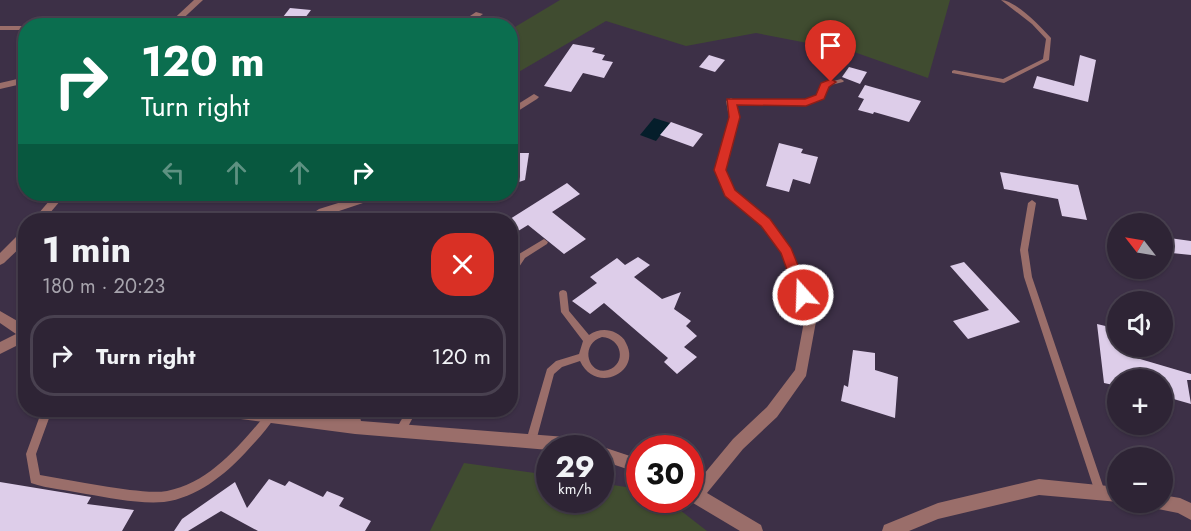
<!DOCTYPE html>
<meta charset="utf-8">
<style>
:root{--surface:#2e2435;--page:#3a3041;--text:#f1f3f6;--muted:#a7a4ad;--line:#494150}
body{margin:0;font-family:Jost,sans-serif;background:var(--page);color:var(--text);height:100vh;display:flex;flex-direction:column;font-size:22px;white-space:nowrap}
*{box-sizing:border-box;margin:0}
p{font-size:20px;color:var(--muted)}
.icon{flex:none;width:33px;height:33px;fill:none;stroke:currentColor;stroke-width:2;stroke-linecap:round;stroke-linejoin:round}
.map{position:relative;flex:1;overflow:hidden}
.details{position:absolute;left:18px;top:213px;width:500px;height:204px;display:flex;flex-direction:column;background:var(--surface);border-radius:24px;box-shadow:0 2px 4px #0004,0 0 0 2px var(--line)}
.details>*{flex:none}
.hud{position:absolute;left:18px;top:18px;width:500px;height:183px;border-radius:24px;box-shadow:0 2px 4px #0004,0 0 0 2px var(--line);background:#0b6e4f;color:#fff;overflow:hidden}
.needle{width:39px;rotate:301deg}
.buttons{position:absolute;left:1107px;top:213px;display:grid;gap:12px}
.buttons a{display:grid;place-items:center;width:66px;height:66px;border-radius:50%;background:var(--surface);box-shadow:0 2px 4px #0004,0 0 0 2px var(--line);font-size:30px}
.speed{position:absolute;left:536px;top:435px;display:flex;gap:12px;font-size:30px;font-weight:700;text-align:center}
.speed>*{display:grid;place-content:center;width:78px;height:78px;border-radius:50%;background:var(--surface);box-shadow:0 2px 4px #0004,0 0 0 2px var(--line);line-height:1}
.speed small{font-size:15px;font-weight:400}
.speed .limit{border:9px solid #d22;background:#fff;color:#111}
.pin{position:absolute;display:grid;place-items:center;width:51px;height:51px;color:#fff;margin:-62px -26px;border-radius:50% 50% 50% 0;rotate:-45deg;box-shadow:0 0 6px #0007}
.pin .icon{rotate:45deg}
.me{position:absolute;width:66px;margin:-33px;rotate:340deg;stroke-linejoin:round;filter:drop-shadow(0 0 4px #0008)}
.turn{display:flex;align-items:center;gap:21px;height:126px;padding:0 24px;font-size:27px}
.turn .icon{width:78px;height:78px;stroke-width:2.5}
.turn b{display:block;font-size:42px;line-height:51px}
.lanes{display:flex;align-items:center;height:57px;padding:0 24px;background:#0003;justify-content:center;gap:30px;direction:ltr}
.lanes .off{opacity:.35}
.round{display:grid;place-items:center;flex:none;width:63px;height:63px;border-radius:24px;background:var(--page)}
.summary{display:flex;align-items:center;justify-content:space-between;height:102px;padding:0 24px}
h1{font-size:36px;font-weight:700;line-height:45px}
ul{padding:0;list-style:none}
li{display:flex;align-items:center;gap:18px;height:81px;margin:0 12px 9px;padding:0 12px;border:3px solid var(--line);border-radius:24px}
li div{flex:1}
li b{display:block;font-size:22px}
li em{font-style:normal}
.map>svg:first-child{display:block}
.green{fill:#404c30}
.water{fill:#051e2b}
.building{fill:#ddcde9}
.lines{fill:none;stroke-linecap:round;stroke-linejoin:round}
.service{fill:#9a6e6a;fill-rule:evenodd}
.minor{fill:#9a6e6a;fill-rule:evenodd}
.route{fill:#d93025;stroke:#8d1f18;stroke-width:1.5}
</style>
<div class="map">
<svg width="1191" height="531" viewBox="0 0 1191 531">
<rect width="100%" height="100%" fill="#3d3047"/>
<g class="green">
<path d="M560,0H950L928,78L854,52L756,33L686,46L606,21L510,77V30Z"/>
<path d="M464,463L549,475V500H600V483L639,489V500H667L707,531H430Z"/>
</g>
<path class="water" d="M654,118L670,123L656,141L640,135Z"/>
<g class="building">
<path d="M290,8L311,10L299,26H276Z"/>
<path d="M573,44L595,48L592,52L605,55L602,60L613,62L604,78L583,73L571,92L544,86Z"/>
<path d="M709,55L725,60L715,72L699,67Z"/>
<path d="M1080,55L1096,60L1088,102L1033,88L1037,76L1074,86Z"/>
<path d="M849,67L867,72L860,84L842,77Z"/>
<path d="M865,85L921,101L909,122L874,112L873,114L858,110L864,99L858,97Z"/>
<path d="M671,122L693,130L703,134L693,147L660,135Z"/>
<path d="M779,143L803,149L801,153L818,157L810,184L793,179L789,192L766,186Z"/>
<path d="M510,153H529L525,180L510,185Z"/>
<path d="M1000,172L1078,185L1087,220L1062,216L1058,199L1004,189Z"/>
<path d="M567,183L580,194L552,212L586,239L564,254L528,225L510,236V219Z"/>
<path d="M1162,237L1191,241V255L1162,252Z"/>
<path d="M638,257L650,265L634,277L662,299L681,292L674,309L691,321L686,326L697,336L684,347L697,357L677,374L664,362L668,358L604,303L590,314L572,301L597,283L590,277L617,258L625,265Z"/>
<path d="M964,262L1020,322L968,339L953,321L989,310L950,266Z"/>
<path d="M1097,324L1118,329V346H1122L1123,354L1191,374V380H1187L1191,404L1170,398V392L1162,390V380H1118V386L1104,383Z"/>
<path d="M853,350L875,353V370L898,377L895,418L841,401L844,385L848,387Z"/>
<path d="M269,479L285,486L289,481L323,497L327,491L344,498L339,506L371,521L365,531H258L221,511L188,531H174L182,519L235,482L247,508Z"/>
<path d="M0,482L91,497L87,504L134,510L122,531H0Z"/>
</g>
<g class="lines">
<g class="service">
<path d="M1001,0C1015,0 1041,27 1051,38L1049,60L1004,83L952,73V71L954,70L1003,79L1043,59L1046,39L1032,24Z"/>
<path d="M841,79L844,81L843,82L827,86L823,98L806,105L731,103L728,101L731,99L805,101L818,96L822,84Z"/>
<path d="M1032,200L1036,203L1028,250L1032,277L1105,492L1104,496L1100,497L1096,496L1095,492L1024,277L1020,250L1028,203Z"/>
<path d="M544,239L548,242L547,244L525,258L513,276L510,277V267L519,254Z"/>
<path d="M563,290L566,291L567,293L569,311L589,335C597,330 606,328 616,333C620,335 624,338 626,343C642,372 596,395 580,361L562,367L554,374L536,441L535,444L531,446L527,444L526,441L547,369L556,361L579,354L583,341L561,312L559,293L560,291ZM602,337C622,338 627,364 608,370C588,376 579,344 602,337Z"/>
<path d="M42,410H52L36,454L40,475C70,480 100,486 130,490C142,491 155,493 167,491C210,483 241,444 267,413L270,411L273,413L275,416C268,429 256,441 246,452C225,475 196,498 164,502C138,504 111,498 86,494C68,490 48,489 31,483L26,454Z"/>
<path d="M407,410H417L404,434L400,436L396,434L395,431Z"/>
</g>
<g class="minor">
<path d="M194,0H203L175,26H166Z"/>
<path d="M476,12L483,14L466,26H455Z"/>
<rect x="0" y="26" width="26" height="4"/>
<path d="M26,77V83L0,89V83Z"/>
<path d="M534,94L539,97L537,99L510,116V109Z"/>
<path d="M731,98L736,101L739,117L725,170L735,191L769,220L791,249L817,316L806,376L777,417L743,449L707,493L761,525L763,531H740L688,500H690V486H694L733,439L767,407L795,370L805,316L782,254L761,226L726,196L715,170L729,117L726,101Z"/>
<path d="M55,194H66L44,220H33Z"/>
<path d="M367,194H382L381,197L327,215L317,220H303L319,209Z"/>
<path d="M26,230V242L4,263L0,265V253L22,231Z"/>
<path d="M0,311L26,326V341L0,354V342L16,334L0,323Z"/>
<path d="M211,410H267L346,419L344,410H358L361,421L566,437L590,443L592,448L549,450L355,434L218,416L213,415Z"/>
<path d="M600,446L639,459V473L600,460V448H594Z"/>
<path d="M1039,479L1118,487L1119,502L1039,495L938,519L909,531H882L884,525L938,503Z"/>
<path d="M1162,495L1180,498L1191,503V520L1178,513L1153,508L1151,502H1162Z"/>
</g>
</g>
<path class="route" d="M831,79L836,82L829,87L824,99L806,106L737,105L740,117L726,170L735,190L770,219L791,248L810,295L803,300L796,295L781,253L761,226L725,196L714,170L729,117L727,99H805L816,95L821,83Z"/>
</svg>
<div class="buttons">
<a><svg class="needle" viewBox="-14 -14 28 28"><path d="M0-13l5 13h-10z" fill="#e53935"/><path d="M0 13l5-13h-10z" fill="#a7a4ad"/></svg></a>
<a><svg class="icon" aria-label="sound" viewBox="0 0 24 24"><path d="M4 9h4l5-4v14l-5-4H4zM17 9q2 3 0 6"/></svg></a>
<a>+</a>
<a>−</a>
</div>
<div class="speed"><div>29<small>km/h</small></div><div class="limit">30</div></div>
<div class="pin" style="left:831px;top:82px;background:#d93025"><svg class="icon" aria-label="arrive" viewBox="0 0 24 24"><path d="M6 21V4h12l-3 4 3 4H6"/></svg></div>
<svg class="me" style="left:803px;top:295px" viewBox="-20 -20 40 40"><circle r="17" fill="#d93025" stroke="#fff" stroke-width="3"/><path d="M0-11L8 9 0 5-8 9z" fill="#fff"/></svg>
<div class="hud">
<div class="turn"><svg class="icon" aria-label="right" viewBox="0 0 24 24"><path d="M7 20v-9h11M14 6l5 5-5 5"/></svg><div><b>120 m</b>Turn right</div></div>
<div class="lanes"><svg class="icon off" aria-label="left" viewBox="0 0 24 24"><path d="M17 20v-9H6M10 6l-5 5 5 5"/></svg><svg class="icon off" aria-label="ahead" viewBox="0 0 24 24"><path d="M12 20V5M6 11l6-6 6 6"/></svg><svg class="icon off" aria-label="ahead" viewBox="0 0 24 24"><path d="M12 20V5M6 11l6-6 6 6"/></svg><svg class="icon" aria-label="right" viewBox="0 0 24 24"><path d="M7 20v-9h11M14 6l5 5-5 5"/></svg></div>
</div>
<section class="details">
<div class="summary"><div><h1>1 min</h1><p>180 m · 20:23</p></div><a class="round" style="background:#d93025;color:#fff"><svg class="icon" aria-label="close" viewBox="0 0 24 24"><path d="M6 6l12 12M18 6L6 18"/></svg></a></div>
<ul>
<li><svg class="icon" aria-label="right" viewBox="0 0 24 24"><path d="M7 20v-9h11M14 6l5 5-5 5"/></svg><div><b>Turn right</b></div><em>120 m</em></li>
</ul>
</section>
</div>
